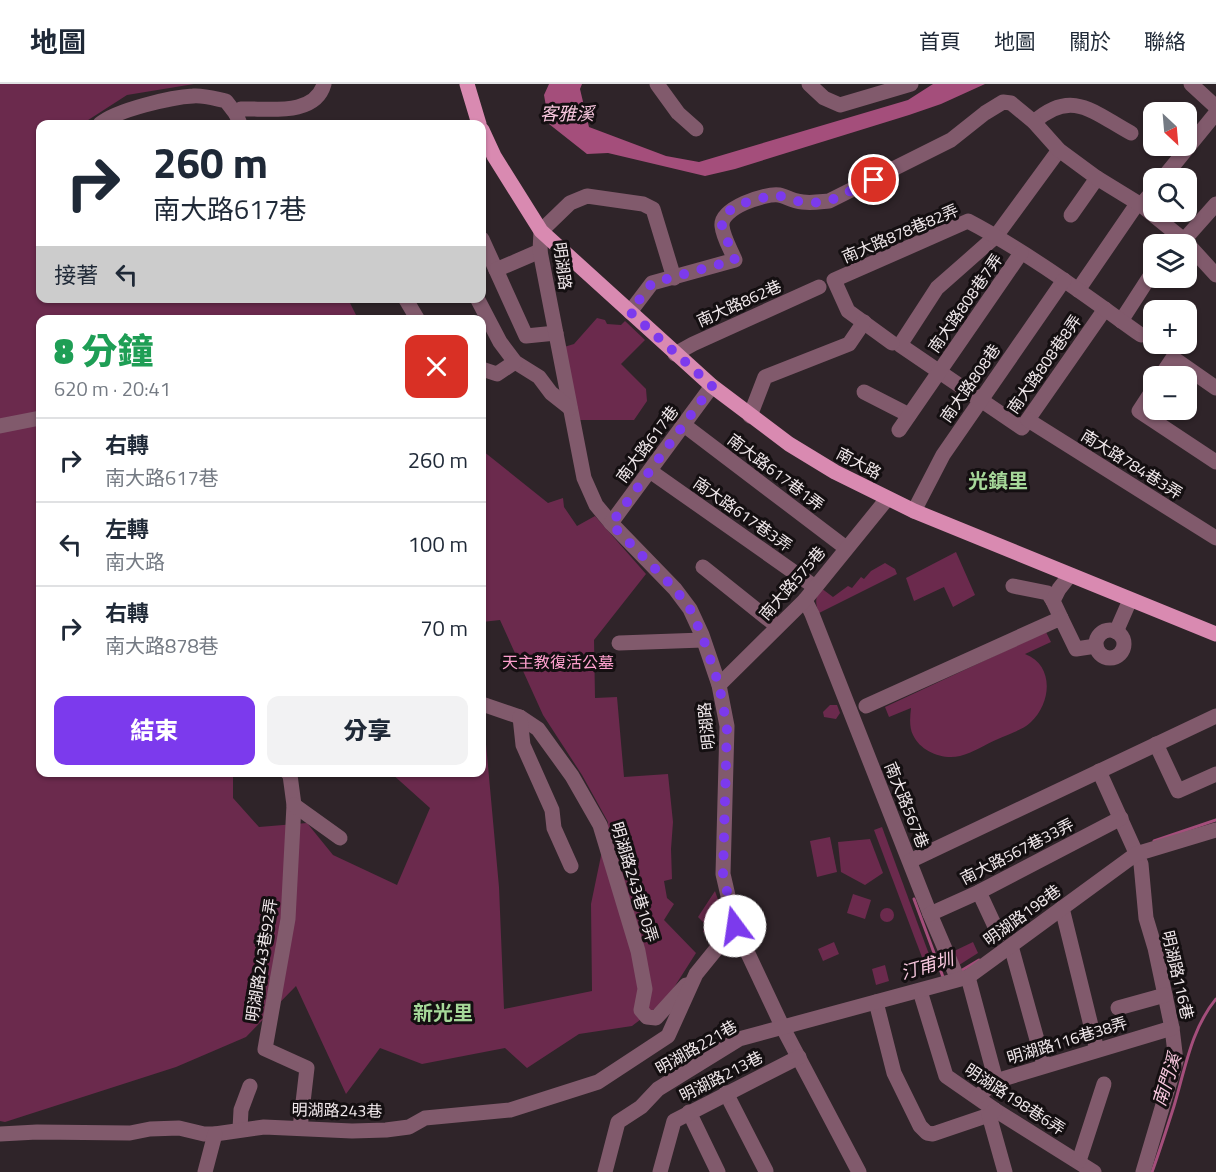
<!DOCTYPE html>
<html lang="zh-TW">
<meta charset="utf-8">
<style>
:root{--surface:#fff;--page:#f2f2f3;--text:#1f2937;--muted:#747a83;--line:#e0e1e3;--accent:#7c3aed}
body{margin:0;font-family:"Titillium Web","Noto Sans TC",sans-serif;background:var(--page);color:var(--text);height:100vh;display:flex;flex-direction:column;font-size:22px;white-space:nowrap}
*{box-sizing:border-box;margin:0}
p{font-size:20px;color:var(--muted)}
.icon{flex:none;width:33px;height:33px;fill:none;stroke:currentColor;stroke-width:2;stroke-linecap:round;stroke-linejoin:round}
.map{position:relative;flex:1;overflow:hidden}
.drawer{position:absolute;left:36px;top:231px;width:450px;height:462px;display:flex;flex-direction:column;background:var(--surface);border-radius:12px;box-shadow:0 2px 4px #0004}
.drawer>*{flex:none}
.guide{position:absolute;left:36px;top:36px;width:450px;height:183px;border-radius:12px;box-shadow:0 2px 4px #0004;background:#fff;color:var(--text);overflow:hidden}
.needle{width:39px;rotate:154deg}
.controls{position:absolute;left:1143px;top:18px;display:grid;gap:12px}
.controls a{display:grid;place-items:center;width:54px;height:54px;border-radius:12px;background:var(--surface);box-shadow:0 2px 4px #0004;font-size:30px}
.pin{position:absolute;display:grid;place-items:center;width:51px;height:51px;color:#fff;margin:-26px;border:3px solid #fff;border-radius:50%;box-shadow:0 2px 6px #0007}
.me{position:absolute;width:66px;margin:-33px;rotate:346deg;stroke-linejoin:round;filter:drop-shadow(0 0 4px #0008)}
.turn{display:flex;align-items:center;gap:21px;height:126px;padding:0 18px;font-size:27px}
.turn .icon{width:78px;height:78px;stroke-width:2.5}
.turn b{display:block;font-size:42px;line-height:51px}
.then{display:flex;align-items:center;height:57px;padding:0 18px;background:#0003;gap:12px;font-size:22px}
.round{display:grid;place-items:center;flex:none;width:63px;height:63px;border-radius:12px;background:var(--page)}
.headline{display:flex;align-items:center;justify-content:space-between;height:102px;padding:0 18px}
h1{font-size:36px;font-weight:800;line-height:45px;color:#1e9e55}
.action{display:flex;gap:12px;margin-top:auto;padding:12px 18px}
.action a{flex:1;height:69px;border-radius:12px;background:var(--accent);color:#fff;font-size:24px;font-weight:800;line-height:69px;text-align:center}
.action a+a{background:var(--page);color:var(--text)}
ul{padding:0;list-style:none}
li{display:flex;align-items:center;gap:18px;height:84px;padding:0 18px;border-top:2px solid var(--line)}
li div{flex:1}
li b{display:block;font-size:22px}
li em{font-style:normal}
header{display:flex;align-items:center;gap:36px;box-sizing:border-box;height:84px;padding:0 30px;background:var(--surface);border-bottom:2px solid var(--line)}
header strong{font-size:28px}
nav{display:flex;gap:33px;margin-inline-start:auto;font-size:21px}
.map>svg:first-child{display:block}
.green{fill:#6b2a4d}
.water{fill:#a44e7b}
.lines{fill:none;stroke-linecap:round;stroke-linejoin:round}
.stream{stroke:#a44e7b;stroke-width:3}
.minor{stroke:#815a6c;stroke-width:15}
.major{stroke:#d98ab1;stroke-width:15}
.route{stroke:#7c3aed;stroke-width:10;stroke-dasharray:0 18}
.labels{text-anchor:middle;stroke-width:6;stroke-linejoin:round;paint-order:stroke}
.street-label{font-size:16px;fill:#f0e8eb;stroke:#140f11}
.park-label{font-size:16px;fill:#fea0ce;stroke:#140f11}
.water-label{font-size:18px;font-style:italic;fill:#f9c8df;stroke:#140f11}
.quarter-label{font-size:20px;font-weight:bold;fill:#a6d899;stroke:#140f11}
</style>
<header>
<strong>地圖</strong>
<nav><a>首頁</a><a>地圖</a><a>關於</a><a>聯絡</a></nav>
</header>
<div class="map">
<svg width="1216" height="1088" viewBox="0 0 1216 1088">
<rect width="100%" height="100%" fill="#2f2429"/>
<g class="green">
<path d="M0,0H194L127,11L82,40H40V214L348,215L358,235L40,236V688L233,689V714L259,743L307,739L333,771L397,801L430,724L391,689L482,688V637L484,638L499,803L504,925L592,907L591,820L608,738L582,691L543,631L500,536L482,538V327L483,367L548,419L563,414L564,423L577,442L595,432L646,490L594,556L595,614L617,613L624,693L668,690L673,738L671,765L672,795L664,797L667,814L674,820L664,836L696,869L666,916L632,942L579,950L527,984L505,964L422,980L380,964L346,1010L296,902L246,953L176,983L5,1038L0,1037Z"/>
<path d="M597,234L605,236L607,240L621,241L625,237L645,256L621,280L646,305L647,317L634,336H578L564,263L574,260Z"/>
<path d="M956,468L975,511L953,523L944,503L914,517L906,494Z"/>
<path d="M885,479L895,485L897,490L819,529C815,519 815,513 821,504L833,513L848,502L852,504L861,493L864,495L871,487Z"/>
<path d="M1046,548L1051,558L1025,570C1054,581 1052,618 1031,638C1023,646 1008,650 998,655C986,660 973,669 960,672C943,676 921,668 913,651C909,643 910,633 911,624L889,633L885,623Z"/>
<path d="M830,621H837L840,629L836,635L824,633L823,628Z"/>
<path d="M882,743L930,873L923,876L874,746Z"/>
<path d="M830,753L837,788L817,793L810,757Z"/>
<path d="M870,755L883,789L865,801L841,788L838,758Z"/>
<path d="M715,807C720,822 727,836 717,851L703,848L705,840L698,833Z"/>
<path d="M853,810L871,816L865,835L847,829Z"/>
<circle cx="887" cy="831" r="7"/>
<path d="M834,858L839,870L823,877L818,865Z"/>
<path d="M973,858L978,869L956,883L950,869Z"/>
<path d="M885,881L889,897L876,901L872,885Z"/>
</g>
<path class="water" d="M549,0H582L580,5L589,43L666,72L699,78L908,16L933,0H985L941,20L909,31L735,85L705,92L608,69L587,70L549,40L544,11Z"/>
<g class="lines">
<g class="stream">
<path d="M1154,757L1216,736"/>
<path d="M914,815L943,893"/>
<path d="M959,888L979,876"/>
<path d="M1152,1088C1160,1066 1167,1044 1174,1022C1185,986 1191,945 1216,915"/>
</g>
<g class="minor">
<path d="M657,0L678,29L696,45"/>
<path d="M809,0L824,14L840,21L911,0"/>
<path d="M1191,0L1216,23"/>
<path d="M1034,38C1072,4 1094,29 1131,49"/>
<path d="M100,40C116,26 172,13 193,12C204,11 216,15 226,17L236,30"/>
<path d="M240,40L236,30L241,25C267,24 315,33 324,0"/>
<path d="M1059,66L996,152L937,204L900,261L1022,344L1105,225"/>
<path d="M1163,94L1216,29"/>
<path d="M1141,121L1154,106"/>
<path d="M1071,131L1097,94"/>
<path d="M482,155L526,252L556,249"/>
<path d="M1184,156L1216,120"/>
<path d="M496,186L540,167"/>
<path d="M674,194L653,125L643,120L587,112L570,119L541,147L540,167L584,394L596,421L611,439L675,505L690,525L702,551L719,601L727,642L723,790L735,842L783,944L859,1088"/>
<path d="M1078,206L1137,120"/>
<path d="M405,214L418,236"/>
<path d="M477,214L500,258L515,278L539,293L551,309L570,324"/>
<path d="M630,228L652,199L735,176C731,166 723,153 722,142C720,124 765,109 779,111C785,112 791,116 797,117C807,120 818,118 829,117L951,56L985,29L1003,18L1011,19L1034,38L1059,66L1097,94L1141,121L1184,156L1216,191"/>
<path d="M1121,237L1154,186"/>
<path d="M892,259L848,227L834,196L968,137C1029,169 1085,211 1141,251"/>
<path d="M675,270L693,260L819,203"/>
<path d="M482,285L497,290L515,278"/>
<path d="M1161,292L1173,274L1216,304"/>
<path d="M1154,304L1139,327L1216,378"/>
<path d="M864,308L909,331"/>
<path d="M750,332L765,293L849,260L864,238"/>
<path d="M1028,336L1216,454"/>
<path d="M684,341L846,464"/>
<path d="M0,342L40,334"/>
<path d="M899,346L1021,169"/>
<path d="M650,387L815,503"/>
<path d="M914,427L943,371L1064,196"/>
<path d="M611,439L712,302"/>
<path d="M703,483L773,539"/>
<path d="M1013,502L1048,509L1053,517"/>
<path d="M805,516L812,530L930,830L957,893"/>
<path d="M1061,534L1053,517L1059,505L1070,491"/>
<circle cx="1110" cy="560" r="14"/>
<path d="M1116,548L1130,516"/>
<path d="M619,559L703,556"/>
<path d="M719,601L805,516L887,415"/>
<path d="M482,620L520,633L538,645L572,692L600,741L638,867L645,905L641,926L647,933L656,934L686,901"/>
<path d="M866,622L1061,534L1076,565L1096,562"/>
<path d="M520,633L523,661L552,726L554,744L571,782"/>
<path d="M1156,660L1178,707L1216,690"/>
<path d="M1099,687L1141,780L1146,834L1155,864L1172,944L1176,977L1143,1088"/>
<path d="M287,688L290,691L294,721L288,835L265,965L307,984L300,1044"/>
<path d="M294,721L340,754"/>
<path d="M910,777L1216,632"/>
<path d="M979,808L999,851"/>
<path d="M1062,824L1097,966"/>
<path d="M930,830L979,808L1121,734"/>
<path d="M1011,862L1044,981"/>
<path d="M968,893L996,997"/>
<path d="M920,907L946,992L995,1026L1094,1088"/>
<path d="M876,918L894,989L920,1042L927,1049L933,1050L989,1031"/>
<path d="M1118,924L1165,911"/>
<path d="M726,1009L766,1087"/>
<path d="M977,1013L996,997L1172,944"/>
<path d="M995,1026L989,1031L1005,1088"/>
<path d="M689,1028L718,1088"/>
<path d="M240,1045L241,1026L250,1002"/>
<path d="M0,1050L37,1048L130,1049L150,1045L179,1044L204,1050H215L264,1043L352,1047L386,1046L409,1043L425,1034L510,1026L598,998L668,952L696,890L735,842"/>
<path d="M1079,1077L1104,1000"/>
<path d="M205,1088L215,1050"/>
<path d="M605,1088L618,1038L641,1023L658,1005L739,955L968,893L1136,770L1216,746"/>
<path d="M660,1088L674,1037L799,973"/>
</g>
<g class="major">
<path d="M467,0L479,40"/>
<path d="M482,46L494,72L541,147L712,302L789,360L835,388L914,427L1216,550"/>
</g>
</g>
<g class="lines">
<path class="route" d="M735,842L723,790L727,642L719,601L702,551L690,525L675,505L611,440L712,302L630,228L652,199L735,176L722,143V136L732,124L752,116L777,111L797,117L811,119L829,117L874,96"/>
</g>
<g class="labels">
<g class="street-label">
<text transform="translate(900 149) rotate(-23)" y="6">南大路878巷82弄</text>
<text transform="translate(563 182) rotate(83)" y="6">明湖路</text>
<text transform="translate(739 219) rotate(-24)" y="6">南大路862巷</text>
<text transform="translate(965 219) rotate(-55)" y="6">南大路808巷7弄</text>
<text transform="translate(1044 280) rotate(-55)" y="6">南大路808巷8弄</text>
<text transform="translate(970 299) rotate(-55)" y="6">南大路808巷</text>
<text transform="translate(647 360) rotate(-53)" y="6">南大路617巷</text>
<text transform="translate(859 379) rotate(28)" y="6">南大路</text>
<text transform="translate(1132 380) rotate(32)" y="6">南大路784巷3弄</text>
<text transform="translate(776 388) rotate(37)" y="6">南大路617巷1弄</text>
<text transform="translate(743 430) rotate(35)" y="6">南大路617巷3弄</text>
<text transform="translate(792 499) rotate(-49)" y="6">南大路575巷</text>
<text transform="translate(706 642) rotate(-96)" y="6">明湖路</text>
<text transform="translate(907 721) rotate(68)" y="6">南大路567巷</text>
<text transform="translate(1017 767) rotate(-27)" y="6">南大路567巷33弄</text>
<text transform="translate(635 798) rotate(73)" y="6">明湖路243巷10弄</text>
<text transform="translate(1022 831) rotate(-36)" y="6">明湖路198巷</text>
<text transform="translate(261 876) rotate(-81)" y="6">明湖路243巷92弄</text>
<text transform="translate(1178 891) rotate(77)" y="6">明湖路116巷</text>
<text transform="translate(1067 956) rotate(-17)" y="6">明湖路116巷38弄</text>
<text transform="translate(696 963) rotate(-30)" y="6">明湖路221巷</text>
<text transform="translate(721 992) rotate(-27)" y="6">明湖路213巷</text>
<text transform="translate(1015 1015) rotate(33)" y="6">明湖路198巷6弄</text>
<text transform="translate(337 1026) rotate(1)" y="6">明湖路243巷</text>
</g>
<g class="park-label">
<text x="558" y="584">天主教復活公墓</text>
</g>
<g class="water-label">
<text x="567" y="36">客雅溪</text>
<text transform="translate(927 882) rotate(-16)" y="6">汀甫圳</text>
<text transform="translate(1167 996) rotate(-72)" y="6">南門溪</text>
</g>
<g class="quarter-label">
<text x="998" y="404">光鎮里</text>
<text x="443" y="936">新光里</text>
</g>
</g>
</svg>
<div class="controls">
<a><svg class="needle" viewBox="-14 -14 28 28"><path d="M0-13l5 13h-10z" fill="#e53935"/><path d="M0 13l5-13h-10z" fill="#747a83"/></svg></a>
<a><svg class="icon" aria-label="search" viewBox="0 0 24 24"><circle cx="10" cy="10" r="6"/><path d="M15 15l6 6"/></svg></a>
<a><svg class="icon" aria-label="layers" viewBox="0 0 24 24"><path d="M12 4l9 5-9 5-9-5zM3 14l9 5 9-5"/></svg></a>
<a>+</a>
<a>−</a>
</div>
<div class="pin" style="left:874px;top:96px;background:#d93025"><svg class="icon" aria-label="arrive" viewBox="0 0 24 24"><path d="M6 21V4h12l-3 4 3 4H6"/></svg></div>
<svg class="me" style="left:735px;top:842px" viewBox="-20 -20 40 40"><circle r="19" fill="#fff"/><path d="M0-13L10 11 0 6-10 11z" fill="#7c3aed"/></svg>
<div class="guide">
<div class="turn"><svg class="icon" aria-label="right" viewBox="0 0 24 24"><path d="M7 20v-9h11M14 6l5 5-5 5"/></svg><div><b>260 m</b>南大路617巷</div></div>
<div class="then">接著<svg class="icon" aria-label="left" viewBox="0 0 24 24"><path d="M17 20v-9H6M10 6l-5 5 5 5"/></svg></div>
</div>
<section class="drawer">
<div class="headline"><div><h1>8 分鐘</h1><p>620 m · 20:41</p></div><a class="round" style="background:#d93025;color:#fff"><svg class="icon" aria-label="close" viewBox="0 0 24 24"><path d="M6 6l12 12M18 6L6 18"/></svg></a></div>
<ul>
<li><svg class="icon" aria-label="right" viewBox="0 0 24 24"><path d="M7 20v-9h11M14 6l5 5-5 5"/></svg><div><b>右轉</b><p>南大路617巷</p></div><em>260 m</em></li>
<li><svg class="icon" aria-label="left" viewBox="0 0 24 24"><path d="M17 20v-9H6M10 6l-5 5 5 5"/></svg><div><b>左轉</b><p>南大路</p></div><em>100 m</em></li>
<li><svg class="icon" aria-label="right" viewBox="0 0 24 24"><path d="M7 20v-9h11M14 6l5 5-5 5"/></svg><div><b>右轉</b><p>南大路878巷</p></div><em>70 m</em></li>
</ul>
<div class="action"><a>結束</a><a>分享</a></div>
</section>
</div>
